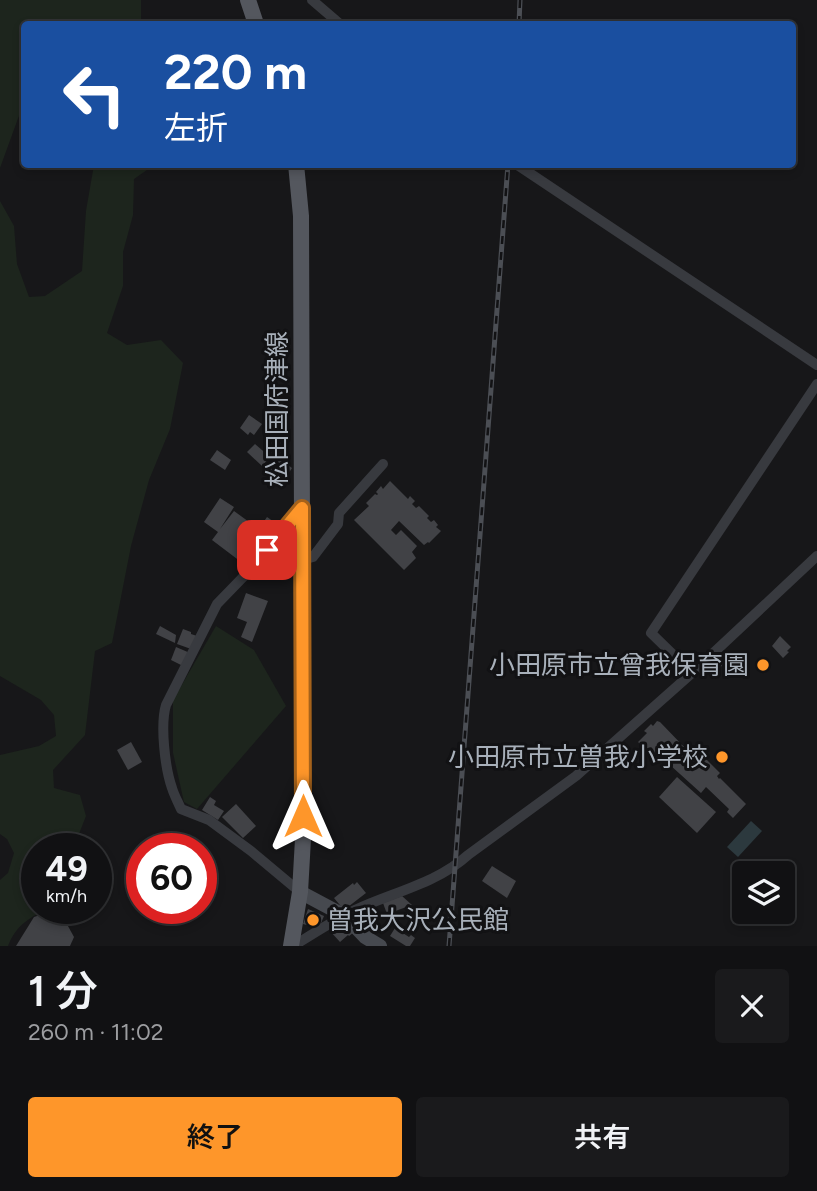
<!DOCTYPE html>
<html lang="ja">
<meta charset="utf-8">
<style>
:root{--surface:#111113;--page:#1a1a1c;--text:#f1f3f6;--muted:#9c9da0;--line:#303133;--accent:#fe962a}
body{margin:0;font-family:Figtree,"Noto Sans JP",sans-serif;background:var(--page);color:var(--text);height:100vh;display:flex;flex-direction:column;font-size:26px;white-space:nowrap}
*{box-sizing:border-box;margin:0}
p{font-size:23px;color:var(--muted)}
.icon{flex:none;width:38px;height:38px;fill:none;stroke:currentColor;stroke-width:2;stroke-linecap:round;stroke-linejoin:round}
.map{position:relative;height:946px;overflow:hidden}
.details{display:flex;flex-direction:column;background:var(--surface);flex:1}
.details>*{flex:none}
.top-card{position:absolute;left:21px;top:21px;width:775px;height:147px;border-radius:7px;box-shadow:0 4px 10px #0003,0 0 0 2px var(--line);background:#1a4fa0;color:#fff;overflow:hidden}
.fabs{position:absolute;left:732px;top:861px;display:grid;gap:14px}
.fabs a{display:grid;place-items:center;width:63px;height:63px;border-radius:7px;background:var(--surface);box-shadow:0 4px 10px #0003,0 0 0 2px var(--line);font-size:35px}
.speed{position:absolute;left:21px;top:833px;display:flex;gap:14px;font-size:35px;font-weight:700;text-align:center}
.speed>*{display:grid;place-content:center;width:91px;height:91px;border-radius:50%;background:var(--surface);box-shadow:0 4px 10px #0003,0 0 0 2px var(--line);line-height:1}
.speed small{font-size:18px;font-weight:400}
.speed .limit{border:10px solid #d22;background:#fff;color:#111}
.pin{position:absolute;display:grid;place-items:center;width:60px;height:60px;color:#fff;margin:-30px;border-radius:14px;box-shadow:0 4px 10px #0006}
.me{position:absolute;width:77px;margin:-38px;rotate:0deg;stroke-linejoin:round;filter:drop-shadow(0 0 5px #0008)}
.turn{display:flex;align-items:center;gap:24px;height:147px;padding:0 28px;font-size:32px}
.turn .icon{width:91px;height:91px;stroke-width:2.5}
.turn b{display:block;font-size:49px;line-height:60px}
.round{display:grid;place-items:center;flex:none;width:74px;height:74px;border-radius:7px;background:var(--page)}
.headline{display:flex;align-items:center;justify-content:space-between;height:119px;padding:0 28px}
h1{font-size:42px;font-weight:600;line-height:52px}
.cta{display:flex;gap:14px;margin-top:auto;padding:14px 28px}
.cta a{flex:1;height:80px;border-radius:7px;background:var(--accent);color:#111;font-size:28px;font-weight:600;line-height:80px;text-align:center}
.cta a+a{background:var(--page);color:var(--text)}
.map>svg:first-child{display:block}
.green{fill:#1d251d}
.water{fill:#2c393e}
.building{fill:#414246}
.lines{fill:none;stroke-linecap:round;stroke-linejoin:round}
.street{stroke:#383a3f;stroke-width:10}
.secondary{stroke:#46494f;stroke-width:14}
.primary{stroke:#54575e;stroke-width:16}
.rail-casing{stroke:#4b4e54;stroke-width:5}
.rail{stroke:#121214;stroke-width:2.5;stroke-dasharray:8;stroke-linecap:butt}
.route-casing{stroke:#a5621b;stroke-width:18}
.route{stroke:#fe962a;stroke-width:12}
.poi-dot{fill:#fe962a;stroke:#121214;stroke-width:2.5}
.labels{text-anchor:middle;stroke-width:6;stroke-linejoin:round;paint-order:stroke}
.street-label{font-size:26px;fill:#a8b0ba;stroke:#121214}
.poi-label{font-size:26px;fill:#a8b0ba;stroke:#121214;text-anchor:end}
</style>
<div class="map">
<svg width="817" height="946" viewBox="0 0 817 946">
<rect width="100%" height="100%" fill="#171719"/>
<g class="green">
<path d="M0,0H141V24H24V102L0,168Z"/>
<path d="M94,165H154L134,179L133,215L123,252V286L107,333L127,345L161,340L183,363L170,429L149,480L131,546L112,643L95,651L85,735L53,770L54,788L80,795L86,816L73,849H37V908H50C30,917 16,925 8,946H0V880L8,873L14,853L7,839L0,834V755L39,746L56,736L54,715L41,700L0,676V201L14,226L17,264L29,297L45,296L82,271L86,211Z"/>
<path d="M216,626L254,650L286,706L197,809L184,802L173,753V700Z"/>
</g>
<path class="water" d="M751,821L762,831L738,857L727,847Z"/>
<g class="building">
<path d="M249,415L262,424L254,435L250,432L248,435L240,428Z"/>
<path d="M255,444L270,457L262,466L247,452Z"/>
<path d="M217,450L231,460L225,470L210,460Z"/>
<path d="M274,456L292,468L283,482L265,470Z"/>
<path d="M390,481L408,499L410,496L415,501L412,504L416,508L419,506L429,516L427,518L431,522L434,520L438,525L436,527L441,531L429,543L428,542L424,545L399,521L391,530L396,535L401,530L417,546L412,552L416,558L404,570L354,520L369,506L366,503L375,494L377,495L378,494L376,492L381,486L383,489Z"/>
<path d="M220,498L234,507L220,529L234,511L271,538L249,568L212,540L218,532L204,522Z"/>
<path d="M267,517L280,526L274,536L260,527Z"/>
<path d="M287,532L295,538L284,550L295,559L278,578L270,571L263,579L254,571Z"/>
<path d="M246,593L268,601L252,642L241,637L247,622L237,618Z"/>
<path d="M160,626L176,635L175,643L156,634Z"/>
<path d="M183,629L191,632V634L197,636L191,649L177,644Z"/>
<path d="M780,636L791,647L787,651L789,652L783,658L772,646Z"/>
<path d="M176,647L190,653L183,666L171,660Z"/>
<path d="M720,655L736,669L732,673L723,664L720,668L714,662Z"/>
<path d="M657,721L660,722L687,750L690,746L697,752L698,751L720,773L717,776L719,779L720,778L746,804L733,818L727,812L729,809L706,787L701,793L670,765L667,769L638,742L647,733L644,731L651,724L653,726Z"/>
<path d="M131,742L142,762L128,770L117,750Z"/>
<path d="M677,777L716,812L697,833L659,797Z"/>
<path d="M210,797L216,801L214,805L224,811L218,820L202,810Z"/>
<path d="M236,804L256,826L243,838L222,817Z"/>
<path d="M492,866L516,881L507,898L482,881Z"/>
<path d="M357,882L366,893L344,910L334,898L353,883L354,885Z"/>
<path d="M402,896L412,905L387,914L383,903Z"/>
<path d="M308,909L324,916L319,928L303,924Z"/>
<path d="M55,910L63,917L74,937L70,946H16L34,917Z"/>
<path d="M357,912L363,918L367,915L379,928L369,937L350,919Z"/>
<path d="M342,922L353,933L349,936L348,935L340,942L330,931L338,923L339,925Z"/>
<path d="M395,928L409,937L411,935L415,938L410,946H406L390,936Z"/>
</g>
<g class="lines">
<g class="street">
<path d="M312,0L340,24"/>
<path d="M516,164L817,365"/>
<path d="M302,560L313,557L338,524L339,513L383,464"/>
<path d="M692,673L651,633L817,384"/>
<path d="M300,892L251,851L209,820L181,809C178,802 174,795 172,788C165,768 160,725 166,705L217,604L249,571L301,509"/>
<path d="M293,946C313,934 334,920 355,910C393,892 436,884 468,855L576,776L692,673L817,556"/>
</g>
<path class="secondary" d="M300,892L345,916L365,937L380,946"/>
<g class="primary">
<path d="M248,0L256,24"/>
<path d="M291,946L300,892L303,839L301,216L296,164"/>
</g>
<g class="rail-casing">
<g id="rail">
<path d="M519,24L520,0"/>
<path d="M449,946L508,164"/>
</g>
</g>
<use href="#rail" class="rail"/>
</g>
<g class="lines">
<g class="route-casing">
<path id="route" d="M267,550L302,508L303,816"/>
</g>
<use href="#route" class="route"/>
</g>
<g class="poi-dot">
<circle cx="763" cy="665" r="7"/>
<circle cx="722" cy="757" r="7"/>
<circle cx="313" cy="920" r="7"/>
</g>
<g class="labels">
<g class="street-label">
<text transform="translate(277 409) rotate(-90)" y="9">松田国府津線</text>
</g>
<g class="poi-label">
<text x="749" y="674">小田原市立曾我保育園</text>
<text x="708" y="766">小田原市立曽我小学校</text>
<text x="327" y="929" text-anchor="start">曽我大沢公民館</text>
</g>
</g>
</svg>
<div class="fabs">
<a><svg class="icon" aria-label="layers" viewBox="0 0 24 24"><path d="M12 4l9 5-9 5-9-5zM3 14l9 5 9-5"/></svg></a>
</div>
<div class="speed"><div>49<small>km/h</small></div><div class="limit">60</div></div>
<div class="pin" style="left:267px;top:550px;background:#d93025"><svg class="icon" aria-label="arrive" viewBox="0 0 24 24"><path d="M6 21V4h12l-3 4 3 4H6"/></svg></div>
<svg class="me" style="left:303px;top:816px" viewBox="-20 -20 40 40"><path d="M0-17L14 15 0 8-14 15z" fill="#fe962a" stroke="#fff" stroke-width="4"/></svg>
<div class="top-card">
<div class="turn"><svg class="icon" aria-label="left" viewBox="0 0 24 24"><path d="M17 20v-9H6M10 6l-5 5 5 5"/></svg><div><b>220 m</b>左折</div></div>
</div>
</div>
<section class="details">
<div class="headline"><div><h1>1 分</h1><p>260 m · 11:02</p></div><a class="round"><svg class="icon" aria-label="close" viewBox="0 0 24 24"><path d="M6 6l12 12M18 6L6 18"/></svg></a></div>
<div class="cta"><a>終了</a><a>共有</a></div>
</section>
